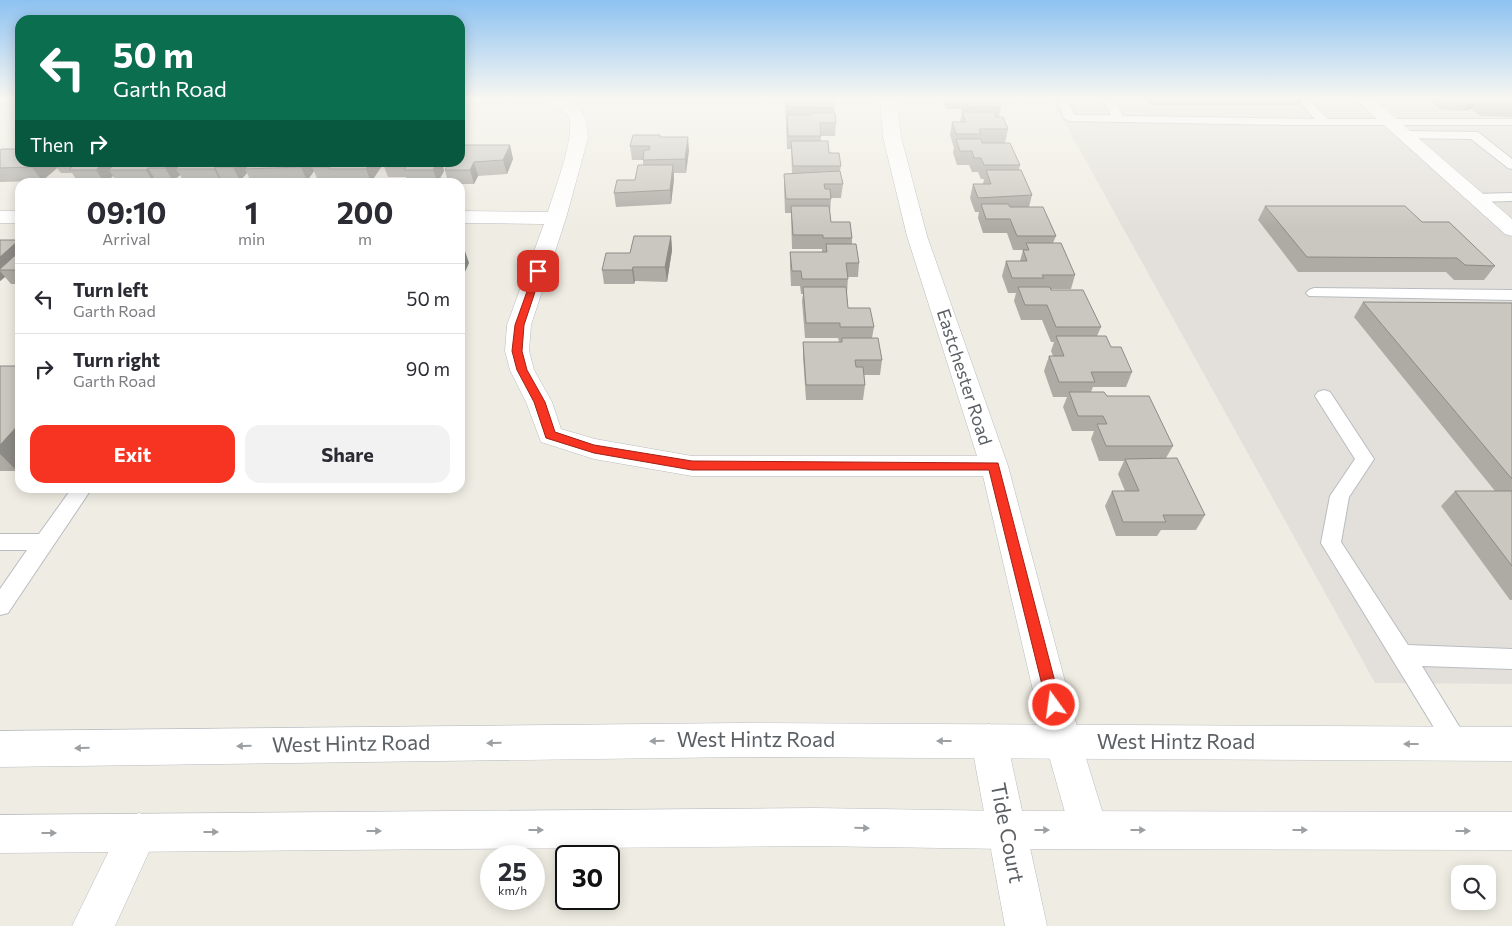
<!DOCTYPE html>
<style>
:root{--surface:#fff;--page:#f2f2f3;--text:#2b2b33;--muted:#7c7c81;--line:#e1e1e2;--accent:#f73322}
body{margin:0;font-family:Commissioner,sans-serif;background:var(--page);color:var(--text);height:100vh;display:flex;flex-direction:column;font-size:19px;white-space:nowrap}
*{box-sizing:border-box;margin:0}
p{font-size:16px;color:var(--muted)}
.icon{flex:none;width:28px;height:28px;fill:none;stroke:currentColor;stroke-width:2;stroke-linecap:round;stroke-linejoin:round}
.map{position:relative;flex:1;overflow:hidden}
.sheet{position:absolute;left:15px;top:178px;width:450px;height:315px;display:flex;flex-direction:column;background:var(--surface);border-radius:15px;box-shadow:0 2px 12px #0003}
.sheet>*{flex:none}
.top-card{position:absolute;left:15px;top:15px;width:450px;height:152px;border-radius:15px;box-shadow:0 2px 12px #0003;background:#0b6e4f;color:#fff;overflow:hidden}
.tools{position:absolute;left:1451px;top:865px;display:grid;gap:10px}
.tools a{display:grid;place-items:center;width:45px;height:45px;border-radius:10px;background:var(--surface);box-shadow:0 2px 12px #0003;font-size:25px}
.speed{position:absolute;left:480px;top:845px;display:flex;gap:10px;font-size:25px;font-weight:700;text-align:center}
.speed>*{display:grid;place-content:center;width:65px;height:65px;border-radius:50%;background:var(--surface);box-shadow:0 2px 12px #0003;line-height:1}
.speed small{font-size:12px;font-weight:400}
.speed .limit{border:2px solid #111;border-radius:8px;background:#fff;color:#111}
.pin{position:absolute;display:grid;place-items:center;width:42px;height:42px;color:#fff;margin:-21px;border-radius:10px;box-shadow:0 2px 8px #0006}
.me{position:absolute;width:55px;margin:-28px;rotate:346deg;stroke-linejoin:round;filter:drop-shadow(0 0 4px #0008)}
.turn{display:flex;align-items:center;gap:18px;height:105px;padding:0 15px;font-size:22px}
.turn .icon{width:65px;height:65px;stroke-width:2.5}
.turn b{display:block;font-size:35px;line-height:42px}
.then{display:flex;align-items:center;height:48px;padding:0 15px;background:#0003;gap:10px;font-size:19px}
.eta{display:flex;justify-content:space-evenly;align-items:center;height:85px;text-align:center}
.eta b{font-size:30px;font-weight:700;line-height:35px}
.primary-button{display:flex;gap:10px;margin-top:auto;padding:10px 15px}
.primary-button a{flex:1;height:58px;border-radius:15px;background:var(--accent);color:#fff;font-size:20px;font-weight:700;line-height:58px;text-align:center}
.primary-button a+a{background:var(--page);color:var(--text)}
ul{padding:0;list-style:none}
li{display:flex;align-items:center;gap:15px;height:70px;padding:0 15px;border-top:1px solid var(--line)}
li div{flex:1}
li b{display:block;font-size:19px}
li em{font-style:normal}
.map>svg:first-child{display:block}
.industrial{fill:#e3e0db}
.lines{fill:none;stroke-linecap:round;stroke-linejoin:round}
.service-casing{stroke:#b8bcc1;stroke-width:2}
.minor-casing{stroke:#b8bcc1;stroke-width:1}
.secondary-casing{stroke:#b9bdc3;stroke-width:1}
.service{fill:#fff;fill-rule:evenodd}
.minor{fill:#fff;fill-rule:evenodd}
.secondary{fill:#fff;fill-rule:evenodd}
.wall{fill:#aeaba5}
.shaded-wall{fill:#8d8b86}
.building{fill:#cac7c0;stroke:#8d8b86}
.oneway{fill:#9da0a3}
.route{fill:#f73322;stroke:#a12116}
.labels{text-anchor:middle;stroke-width:5;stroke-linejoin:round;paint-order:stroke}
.street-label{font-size:18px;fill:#5b6065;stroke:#fff}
.near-street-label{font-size:21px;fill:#5b6065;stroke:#fff}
</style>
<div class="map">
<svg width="1512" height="926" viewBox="0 0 1512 926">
<rect width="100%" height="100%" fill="#efede3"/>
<path class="industrial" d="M1051,98H1512V684L1375,683Z"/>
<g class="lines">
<g class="service-casing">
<g id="service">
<path d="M1056,98H1067L1074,115H1111L1102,98H1113L1123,116L1315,119L1296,98H1307L1328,119H1512V125H1291L1070,121L1064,118Z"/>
<path d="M1405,131L1478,132L1512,159V169L1508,168L1471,139L1401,138L1399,135Z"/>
<path d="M1512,193V201L1475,202L1468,198L1475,194Z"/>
<path d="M1314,288L1512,290V300L1309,296L1306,293L1309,290Z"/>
<path d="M1324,390L1330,392L1374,459L1349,497L1341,542L1408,645L1512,649V669L1422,666L1470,744L1467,752L1458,756L1449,752L1321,543L1330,496L1355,459L1315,396L1318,392Z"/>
<path d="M72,488H92L8,613L0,615V589L27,550H0V534H39Z"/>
</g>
</g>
<g class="minor-casing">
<g id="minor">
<path d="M545,98H564L580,108L586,120L588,138L566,218L531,325L529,351L534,370L552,402L561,429L595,439L692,456H977L907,236L883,137L880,98H896L901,137L927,236L1008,466L1081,742L1108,830L1103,844L1089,849L1075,844L1070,830L1045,742L983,476H692L594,459L541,442L526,402L510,370L505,351L507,325L544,224L460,223V211L548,212C553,194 579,128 567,115C560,108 550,106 545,98Z"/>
<path d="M1354,98H1372L1512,219V236L1505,234Z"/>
<rect x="0" y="211" width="20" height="12"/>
<path d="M989,724L1002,729L1007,741L1047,926H1005L971,741L976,729Z"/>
<path d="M139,813L153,818L158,832L115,926H72L125,818Z"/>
</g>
</g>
<g class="secondary-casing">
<g id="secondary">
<path d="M740,723L1512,727V761L740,757L0,767V731Z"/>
<path d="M814,808L1007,811L1512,812V850L1007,849L814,846L0,853V815Z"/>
</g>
</g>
<use href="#service" class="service"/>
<use href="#minor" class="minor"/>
<use href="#secondary" class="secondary"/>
</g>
<g class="wall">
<path d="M785,98H833L834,108V113L836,123L835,136H821V141L841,166L840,171L843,184L841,198H831L830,213L831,222L852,238V244L859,263L858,277H848L847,294L848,308L874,327L872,338L882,360L880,375H864L865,385L863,400H806L803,357V342H839L838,338H805L802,301L803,294H801L800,286H791L790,266V252H822V249H792L791,213H785L784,187V174L792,173L791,149H787Z"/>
<path d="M942,98H996L1001,107L999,117L1008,129L1005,143H982L1020,165L1019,170L1032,195L1029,207L1056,236L1053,243L1075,275L1071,289H1051L1101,327L1097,336L1111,347L1132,372L1126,387H1093L1091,392L1107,396L1173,446L1166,458L1205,515L1196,530H1161L1157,536H1116L1105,506L1112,491H1125L1118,474L1124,461H1099L1091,439L1094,431H1072L1063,407L1067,397H1053L1044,371L1049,356H1053L1051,351L1054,342H1051L1042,320H1021L1014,301L1016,293H1008L1002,276L1006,261H1020L1023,250H1013L1007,233H983L978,218L979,212H975L970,198L973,184H983L984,179H981L978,172H972L969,165H957L953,153L954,148L950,135L952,122H960L962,112L961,109H946Z"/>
<path d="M1146,98H1303L1300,105H1151Z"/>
<path d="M1428,98H1512V117L1480,116L1471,109L1464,111L1439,109L1437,106L1434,105L1433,102L1429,101Z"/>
<path d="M660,135V137L689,150L686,173H674V179L671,204L616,207L614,193L635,180L643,165V160H632L630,146Z"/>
<path d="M510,145L513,159L507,174L478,176L474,184H460V182H448L445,170Z"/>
<path d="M0,150L20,162H442L444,171L438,182H408L406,177H388L383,164L371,182H334V181H318L314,171L307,181L251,182L247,173L240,181H222L221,182H184L180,175L173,181H156L155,182H116L113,176L106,182H78L72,173H61L57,168L42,181L0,182Z"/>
<path d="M1265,206L1422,222L1495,266L1484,280H1454L1446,272H1298L1258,220Z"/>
<path d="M671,236L672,250L667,282L635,281L634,284H604L602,270L630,253Z"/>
<path d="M0,240H19L20,242V284H11L5,277L0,281Z"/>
<path d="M1363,302L1512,303V600H1510L1441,506L1455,491H1495L1354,317Z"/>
<path d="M0,366H20V468L17,471H0Z"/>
</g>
<g class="shaded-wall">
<path d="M1475,103L1471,109L1464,111L1468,104Z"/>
<path d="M688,137L689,150L686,173L685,159Z"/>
<path d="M510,145L513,159L507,174L503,160Z"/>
<path d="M38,162H54L57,168L42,181L32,167Z"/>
<path d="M104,162H127L109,170L113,176L106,182H104L96,170Z"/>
<path d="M170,162H190L176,169L180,175L173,181L165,168Z"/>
<path d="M237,162L255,163L245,169L247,173L240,181L233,167Z"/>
<path d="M305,162H320L312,167L314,171L307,181L301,167Z"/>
<path d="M370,162L384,163L371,182L366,169Z"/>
<path d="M431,162H442L444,171L438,182H437Z"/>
<path d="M474,162L478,176L474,184L470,170Z"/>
<path d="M673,165L674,179L671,204L670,190Z"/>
<path d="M215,167L222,181L221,182L214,169Z"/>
<path d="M148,168L156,181L155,182H153L146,170Z"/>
<path d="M671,236L672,250L667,282L665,267Z"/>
<path d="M19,240L20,242V263L0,270V257Z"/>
<path d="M464,248L469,263L460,283V258Z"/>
<path d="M633,267L635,281L634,284L632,270Z"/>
<path d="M0,271L5,277L0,281Z"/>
<path d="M20,423V468L17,471L0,454V445Z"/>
</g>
<g class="building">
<path d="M786,98H833L834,108L786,106Z"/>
<path d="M964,98H996L1001,107H968Z"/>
<path d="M1438,98H1469L1475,103L1468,104L1443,102L1441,99Z"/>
<path d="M1482,98H1512V103H1489Z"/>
<path d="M962,112H994L996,117H1003L1008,129H979L981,134H956L952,122H966Z"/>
<path d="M811,113H835L836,123H820L821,136H788L787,115H811Z"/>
<path d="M633,135H660V137H688L685,159L643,160L644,150H649L650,146H630Z"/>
<path d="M956,139H981L982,143H1010L1020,165H984L981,158H974L972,151H960Z"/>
<path d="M791,141H828L829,153H839L841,166H793Z"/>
<path d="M462,145H510L503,160L474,162L470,170H445L449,162H460V149Z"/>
<path d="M2,149H20V162H38L32,167L0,168V150Z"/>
<path d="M77,162H104L96,170H69Z"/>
<path d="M116,162H170L165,168H148L146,170H109Z"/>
<path d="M183,162H237L233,167H215L214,169H176Z"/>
<path d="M251,162H305L301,167L245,169Z"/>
<path d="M316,162H370L366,169H329L330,167H312Z"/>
<path d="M383,162H437L433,170H404L409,163Z"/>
<path d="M638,165H673L670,190L614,193L617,180H635Z"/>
<path d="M986,170H1021L1032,195L978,198L973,184H991Z"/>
<path d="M840,171L843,184H824L825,189H830L831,199H786L784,174Z"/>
<path d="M981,204H1008L1010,207H1043L1056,236H1017L1010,219H986Z"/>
<path d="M791,206H829L831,222H850L852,238H823V235H793Z"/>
<path d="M1265,206H1405L1422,222H1449L1495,266L1465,265L1457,258L1307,257Z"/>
<path d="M634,236H671L665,267H633L632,270H602L606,253H630Z"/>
<path d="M0,240H19L0,257Z"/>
<path d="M1026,243H1061L1075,275H1042L1044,278H1012L1006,261H1027L1023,250H1029Z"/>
<path d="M826,244H856L859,263H846L848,279H802L801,271H792L790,252H827Z"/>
<path d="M460,248H464L460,258Z"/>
<path d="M20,251V270H0V269Z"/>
<path d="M803,287H846L848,308H870L874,327H840V323H806Z"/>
<path d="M1018,287H1050L1051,290H1083L1101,327H1056L1047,305H1025Z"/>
<path d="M1363,302L1512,303V479Z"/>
<path d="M1056,336H1106L1111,347H1121L1132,372H1091L1095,382H1059L1049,356H1064Z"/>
<path d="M842,338H878L882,360H855L856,367H863L865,385H806L803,342H842Z"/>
<path d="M0,366H20V423L0,445Z"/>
<path d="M1069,392H1104L1107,396H1149L1173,446H1106L1097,424H1107L1103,416H1078Z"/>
<path d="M1177,458L1205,515H1163L1166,522H1123L1112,491H1139L1125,459Z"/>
<path d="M1455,491H1512V566Z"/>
</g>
<defs><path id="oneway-solid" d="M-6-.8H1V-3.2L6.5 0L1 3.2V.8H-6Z" transform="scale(1.25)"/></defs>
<g class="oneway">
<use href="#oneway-solid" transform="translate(657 741) rotate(179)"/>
<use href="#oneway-solid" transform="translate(944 741) rotate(-180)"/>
<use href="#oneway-solid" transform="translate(494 743) rotate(179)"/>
<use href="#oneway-solid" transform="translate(1411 744) rotate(-180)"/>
<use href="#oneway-solid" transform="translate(244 746) rotate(179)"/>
<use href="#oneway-solid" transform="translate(82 748) rotate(179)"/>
<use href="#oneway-solid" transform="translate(862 828) rotate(1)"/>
<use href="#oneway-solid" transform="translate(536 830)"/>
<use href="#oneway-solid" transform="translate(1042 830)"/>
<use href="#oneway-solid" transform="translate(1138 830)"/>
<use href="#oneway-solid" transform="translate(1300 830)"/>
<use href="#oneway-solid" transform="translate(374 831)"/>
<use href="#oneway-solid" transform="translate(1463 831)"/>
<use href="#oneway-solid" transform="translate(211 832)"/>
<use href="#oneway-solid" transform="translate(49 833)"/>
</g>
<linearGradient id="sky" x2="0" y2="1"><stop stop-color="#8dc2f1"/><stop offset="0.43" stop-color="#f8f7f2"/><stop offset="1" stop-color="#f8f7f2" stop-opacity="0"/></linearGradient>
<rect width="1512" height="228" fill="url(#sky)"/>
<path class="route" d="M535,269H541L542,271L524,325L522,351L527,370L545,402L555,432L594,445L692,461L998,463L1061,705L1059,710L1054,712L1049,710L1047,705L989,470H692L594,453L546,438L534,402L517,370L512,351L515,325Z"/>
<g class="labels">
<g class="street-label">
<text transform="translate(964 377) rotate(72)" y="6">Eastchester Road</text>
</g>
<g class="near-street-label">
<text x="756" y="747">West Hintz Road</text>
<text x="1176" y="749">West Hintz Road</text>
<text transform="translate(351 744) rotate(-1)" y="7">West Hintz Road</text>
<text transform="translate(1007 833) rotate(79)" y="7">Tide Court</text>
</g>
</g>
</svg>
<div class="tools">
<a><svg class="icon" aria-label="search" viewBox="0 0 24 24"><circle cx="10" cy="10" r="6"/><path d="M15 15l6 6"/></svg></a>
</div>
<div class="speed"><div>25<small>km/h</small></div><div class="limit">30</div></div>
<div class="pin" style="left:538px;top:271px;background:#d93025"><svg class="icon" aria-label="arrive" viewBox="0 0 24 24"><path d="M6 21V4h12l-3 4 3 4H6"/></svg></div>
<svg class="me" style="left:1054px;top:705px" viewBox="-20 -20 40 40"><circle r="17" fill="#f73322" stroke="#fff" stroke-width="3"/><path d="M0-11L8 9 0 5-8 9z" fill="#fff"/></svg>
<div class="top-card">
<div class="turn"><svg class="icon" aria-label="left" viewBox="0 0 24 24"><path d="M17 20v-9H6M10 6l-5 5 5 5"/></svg><div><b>50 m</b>Garth Road</div></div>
<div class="then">Then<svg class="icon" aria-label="right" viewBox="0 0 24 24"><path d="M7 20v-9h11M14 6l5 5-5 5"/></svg></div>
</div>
<section class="sheet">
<div class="eta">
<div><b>09:10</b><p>Arrival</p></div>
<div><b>1</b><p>min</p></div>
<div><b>200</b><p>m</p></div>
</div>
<ul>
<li><svg class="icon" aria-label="left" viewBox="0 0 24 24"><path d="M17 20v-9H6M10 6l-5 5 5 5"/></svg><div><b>Turn left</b><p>Garth Road</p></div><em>50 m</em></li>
<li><svg class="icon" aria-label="right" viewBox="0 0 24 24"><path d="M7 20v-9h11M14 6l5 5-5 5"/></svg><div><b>Turn right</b><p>Garth Road</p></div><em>90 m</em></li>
</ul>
<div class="primary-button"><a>Exit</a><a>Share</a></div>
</section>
</div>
